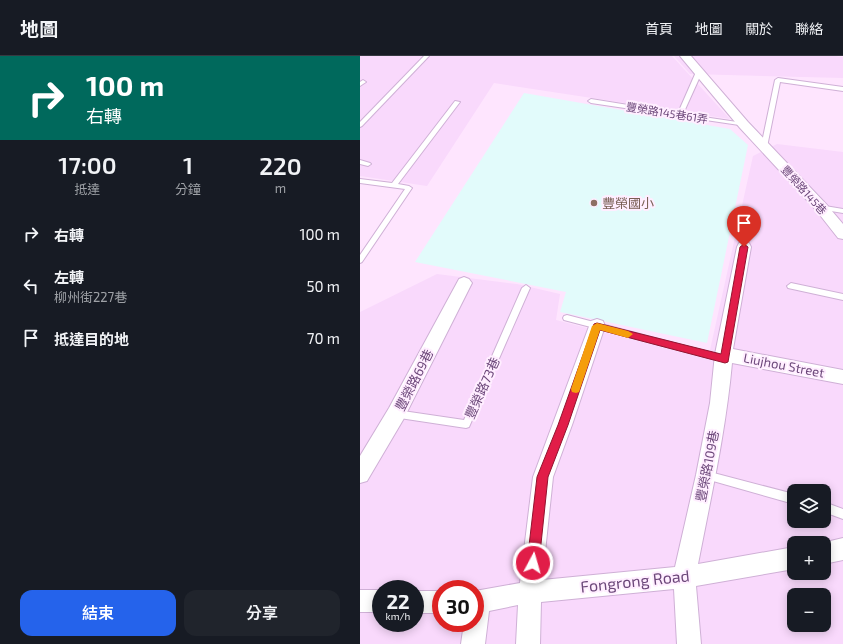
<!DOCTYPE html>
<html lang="zh-TW">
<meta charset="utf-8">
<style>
:root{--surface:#171b24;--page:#20242c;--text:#f1f3f6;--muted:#9ea1a6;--line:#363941;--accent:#2563eb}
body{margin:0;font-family:"Exo 2","Noto Sans TC",sans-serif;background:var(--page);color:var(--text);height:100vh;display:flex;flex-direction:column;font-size:15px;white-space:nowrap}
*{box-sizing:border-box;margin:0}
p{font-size:13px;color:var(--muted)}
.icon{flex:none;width:22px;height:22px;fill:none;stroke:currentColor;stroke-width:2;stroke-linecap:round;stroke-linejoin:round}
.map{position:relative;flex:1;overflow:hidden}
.sheet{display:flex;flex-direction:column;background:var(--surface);width:360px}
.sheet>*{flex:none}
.top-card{background:#00695c;color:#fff;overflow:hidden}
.tools{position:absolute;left:427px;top:428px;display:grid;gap:8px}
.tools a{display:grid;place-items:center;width:44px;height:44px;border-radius:8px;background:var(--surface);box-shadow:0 2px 10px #0003;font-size:20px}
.speed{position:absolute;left:12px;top:524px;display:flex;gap:8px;font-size:20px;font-weight:700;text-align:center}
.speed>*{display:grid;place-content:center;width:52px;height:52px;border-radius:50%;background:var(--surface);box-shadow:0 2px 10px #0003;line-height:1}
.speed small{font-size:10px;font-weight:400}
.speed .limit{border:6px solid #d22;background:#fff;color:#111}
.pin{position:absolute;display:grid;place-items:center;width:34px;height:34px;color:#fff;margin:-41px -17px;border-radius:50% 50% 50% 0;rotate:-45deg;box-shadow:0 0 4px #0007}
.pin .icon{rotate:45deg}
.me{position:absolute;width:44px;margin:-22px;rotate:6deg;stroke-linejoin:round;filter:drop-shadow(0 0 3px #0008)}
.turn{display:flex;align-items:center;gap:14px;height:84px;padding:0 20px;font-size:18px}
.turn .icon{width:52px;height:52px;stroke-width:2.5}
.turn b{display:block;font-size:28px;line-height:34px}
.eta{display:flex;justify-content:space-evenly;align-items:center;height:68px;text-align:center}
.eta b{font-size:24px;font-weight:600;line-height:28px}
.cta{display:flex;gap:8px;margin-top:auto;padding:8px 20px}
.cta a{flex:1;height:46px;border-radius:12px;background:var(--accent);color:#fff;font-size:16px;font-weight:600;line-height:46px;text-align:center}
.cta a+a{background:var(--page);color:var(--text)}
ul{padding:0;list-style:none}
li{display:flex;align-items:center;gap:12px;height:52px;padding:0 20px}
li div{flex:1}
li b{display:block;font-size:15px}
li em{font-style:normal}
header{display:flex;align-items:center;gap:24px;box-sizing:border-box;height:56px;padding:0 20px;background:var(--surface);border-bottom:1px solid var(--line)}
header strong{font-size:19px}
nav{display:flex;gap:22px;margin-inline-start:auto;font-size:14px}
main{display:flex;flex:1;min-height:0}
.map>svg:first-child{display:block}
.residential{fill:#f9d9fc;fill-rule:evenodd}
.education{fill:#e2fbfb}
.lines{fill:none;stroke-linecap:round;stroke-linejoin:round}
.lane-casing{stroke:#cfb0d6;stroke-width:2}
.street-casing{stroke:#cfb0d6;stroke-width:2}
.lane{fill:#fff;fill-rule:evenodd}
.street{fill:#fff;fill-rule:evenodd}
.route{fill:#e11d48;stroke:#92132f}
.slow{fill:#f59e0b}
.education-dot{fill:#8d6e63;stroke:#fef;stroke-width:1.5}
.labels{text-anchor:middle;stroke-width:4;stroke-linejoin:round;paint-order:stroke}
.far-street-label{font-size:11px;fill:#6c477a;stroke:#fef}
.education-label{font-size:13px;fill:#785e54;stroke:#fef;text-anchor:start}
.street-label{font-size:13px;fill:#6c477a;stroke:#fef}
.near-street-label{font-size:16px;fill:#6c477a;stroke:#fef}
</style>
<header>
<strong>地圖</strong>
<nav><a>首頁</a><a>地圖</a><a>關於</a><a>聯絡</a></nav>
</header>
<main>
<section class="sheet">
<div class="top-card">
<div class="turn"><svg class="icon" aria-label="right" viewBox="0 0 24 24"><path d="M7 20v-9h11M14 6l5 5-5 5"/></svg><div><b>100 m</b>右轉</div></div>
</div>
<div class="eta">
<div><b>17:00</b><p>抵達</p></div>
<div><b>1</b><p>分鐘</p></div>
<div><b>220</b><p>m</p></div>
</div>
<ul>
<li><svg class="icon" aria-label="right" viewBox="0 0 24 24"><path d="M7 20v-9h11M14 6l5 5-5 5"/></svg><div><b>右轉</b></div><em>100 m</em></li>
<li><svg class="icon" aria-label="left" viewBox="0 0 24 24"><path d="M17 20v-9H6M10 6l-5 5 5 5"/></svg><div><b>左轉</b><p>柳州街227巷</p></div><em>50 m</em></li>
<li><svg class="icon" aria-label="arrive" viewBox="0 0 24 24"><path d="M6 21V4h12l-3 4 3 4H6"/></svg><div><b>抵達目的地</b></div><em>70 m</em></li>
</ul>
<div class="cta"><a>結束</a><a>分享</a></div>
</section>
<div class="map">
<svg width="483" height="588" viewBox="0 0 483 588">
<rect width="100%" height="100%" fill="#fee5fe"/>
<g class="residential">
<path d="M0,0H312L370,63L134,27L67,130L0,120Z"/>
<path d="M314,0H475L483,1V22L330,18Z"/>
<path d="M417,88L483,96V588H0V256L77,218L157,228L200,238L196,264L348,303L393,100ZM434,435H464V465H434ZM434,487H464V517H434ZM21,533H55V567H21ZM81,533H115V567H81ZM434,539H464V569H434Z"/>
</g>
<path class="education" d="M164,37L370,73L388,89L347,287L200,256L206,236L55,206Z"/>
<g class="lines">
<g class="lane-casing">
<g id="lane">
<path d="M64,0H69L2,70L0,71V66Z"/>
<path d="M339,14L342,16L323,58L384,67L386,68V70L231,47L228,45L231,43L318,57L336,16Z"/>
<path d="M418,22L483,31V35L420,26L407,91L404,93L401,91L415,24Z"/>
<path d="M3,24L6,26L0,30V26Z"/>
<path d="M95,45L100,46L38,128L49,130L52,132L2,206L0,207V199L45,133L0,127V123L32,127Z"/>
<path d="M0,104L10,107L11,108L8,110L0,108Z"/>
<path d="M459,149L483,153V157L459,153Z"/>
<path d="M431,227L483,238V244L428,232L427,230Z"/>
<path d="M166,229L170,232L109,371L106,372L33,361L32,358L33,355L36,354L104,364L162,232Z"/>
<path d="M207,259L364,300L367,301L368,303L367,305L364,306L204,264L203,262L204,260Z"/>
<path d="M346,415L434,438V448L346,423L343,422L341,419L343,416Z"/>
<path d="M464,446L483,453V463L464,456Z"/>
</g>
</g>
<g class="street-casing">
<g id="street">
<path d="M320,0H331L388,66L466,148L483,168V183L478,182L456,154L380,72Z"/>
<path d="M384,186L389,187L391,191L373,293L483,314V328L372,307C366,374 351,441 338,508L434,491V513L336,530L341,588H317L314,533L181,546L180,588H156L158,549L129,555L125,588H101L104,567H115V535L160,527L173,421L231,265L237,263L243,265L245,270L212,369L193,421L182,524L315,511L336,419L350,347L355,298L377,191L379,187Z"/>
<path d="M104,221L109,223L112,227L43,364L7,425L0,427V400L29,352L99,223Z"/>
<path d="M483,482V504L464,508V487H462Z"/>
<rect x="0" y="534" width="21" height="22"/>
<rect x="55" y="535" width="26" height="22"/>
</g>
</g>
<use href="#lane" class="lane"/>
<use href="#street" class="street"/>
</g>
<path class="route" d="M384,188L388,191L368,306L365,307L240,274L208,369L188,421L179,507L177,511L173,513L169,511L167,507L177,421L198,369L234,268L237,267L361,298L380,191Z"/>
<path class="slow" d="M237,267L268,275L273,278L268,282L240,274L220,333L219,336L216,337L212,336L211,333L232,270Z"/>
<circle class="education-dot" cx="234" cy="147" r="4"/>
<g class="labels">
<g class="far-street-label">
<text transform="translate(307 57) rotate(9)" y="4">豐榮路145巷61弄</text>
<text transform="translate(444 134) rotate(48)" y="4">豐榮路145巷</text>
</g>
<g class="education-label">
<text x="242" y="152">豐榮國小</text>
</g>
<g class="street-label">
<text transform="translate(424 309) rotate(11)" y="5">Liujhou Street</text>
<text transform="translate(54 324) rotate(-63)" y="5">豐榮路69巷</text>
<text transform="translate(122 332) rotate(-66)" y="5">豐榮路73巷</text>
<text transform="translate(347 410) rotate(-79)" y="5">豐榮路109巷</text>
</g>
<g class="near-street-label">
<text transform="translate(275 525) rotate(-6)" y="6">Fongrong Road</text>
</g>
</g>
</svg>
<div class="tools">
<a><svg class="icon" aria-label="layers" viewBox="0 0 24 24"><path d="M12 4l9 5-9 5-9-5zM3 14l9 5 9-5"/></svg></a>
<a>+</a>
<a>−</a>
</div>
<div class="speed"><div>22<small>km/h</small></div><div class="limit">30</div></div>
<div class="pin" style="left:384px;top:191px;background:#d93025"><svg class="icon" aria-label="arrive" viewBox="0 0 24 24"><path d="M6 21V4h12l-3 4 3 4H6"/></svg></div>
<svg class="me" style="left:173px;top:507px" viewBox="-20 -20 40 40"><circle r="17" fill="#e11d48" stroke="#fff" stroke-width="3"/><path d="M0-11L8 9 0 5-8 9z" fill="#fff"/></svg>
</div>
</main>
